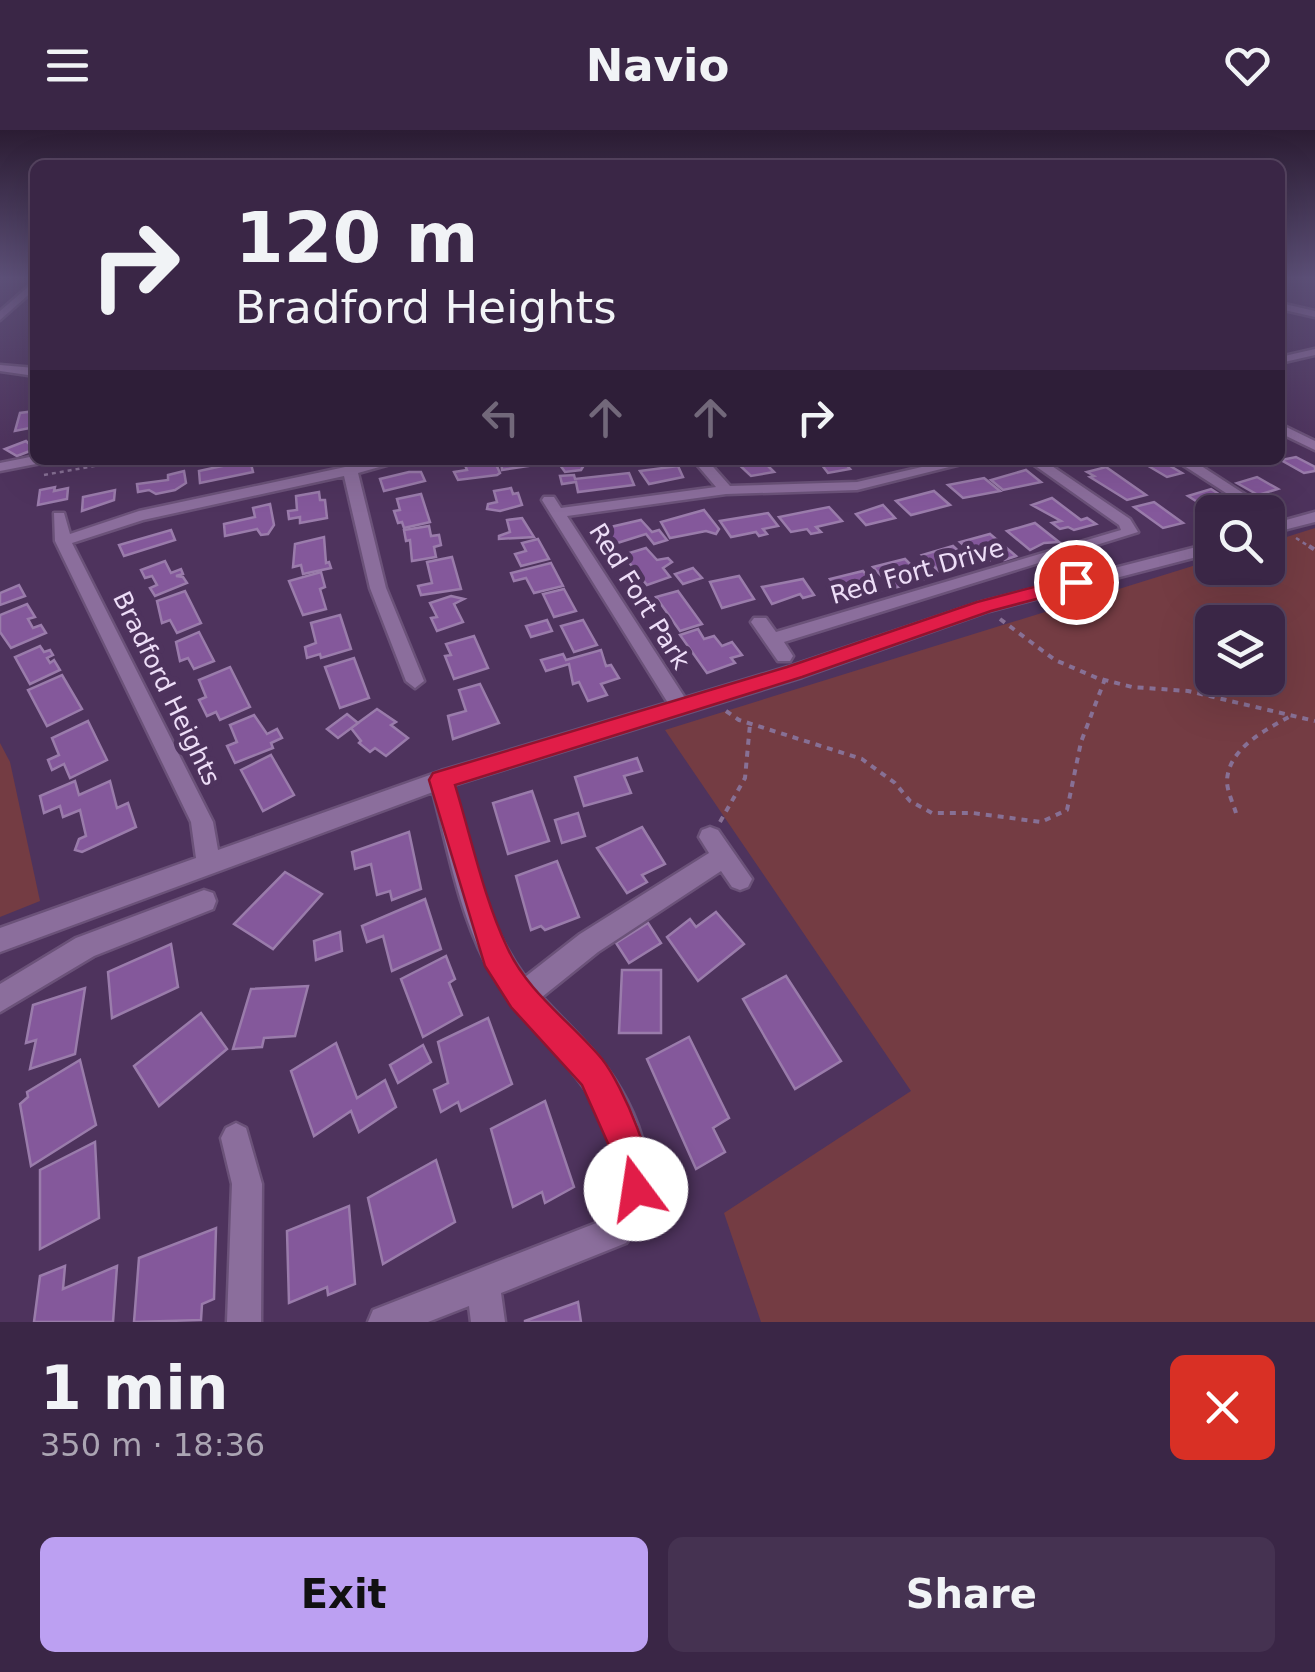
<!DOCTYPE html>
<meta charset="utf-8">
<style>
:root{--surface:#3a2646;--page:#453251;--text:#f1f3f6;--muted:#aba5b3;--line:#54435f;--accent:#bca0f2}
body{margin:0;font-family:"DejaVu Sans",sans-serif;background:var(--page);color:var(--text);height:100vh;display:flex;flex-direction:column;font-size:38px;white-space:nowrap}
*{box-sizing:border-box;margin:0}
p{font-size:32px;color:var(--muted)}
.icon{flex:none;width:55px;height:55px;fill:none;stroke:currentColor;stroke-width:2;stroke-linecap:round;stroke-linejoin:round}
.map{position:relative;height:1192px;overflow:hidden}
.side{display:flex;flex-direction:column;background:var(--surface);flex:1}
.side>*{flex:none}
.guide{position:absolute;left:30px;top:30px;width:1255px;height:305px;border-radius:15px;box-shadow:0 10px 40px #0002,0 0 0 2px var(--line);background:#3a2646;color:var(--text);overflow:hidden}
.tools{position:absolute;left:1195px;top:365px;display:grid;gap:20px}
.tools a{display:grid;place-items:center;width:90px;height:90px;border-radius:15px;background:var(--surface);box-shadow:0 10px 40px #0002,0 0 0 2px var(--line);font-size:50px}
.pin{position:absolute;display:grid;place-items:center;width:85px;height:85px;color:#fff;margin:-42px;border:5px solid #fff;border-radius:50%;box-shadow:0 2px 10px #0007}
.me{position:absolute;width:110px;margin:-55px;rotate:346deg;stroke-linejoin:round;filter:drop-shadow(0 0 8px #0008)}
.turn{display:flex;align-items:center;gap:35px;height:210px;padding:0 40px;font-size:45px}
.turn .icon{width:130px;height:130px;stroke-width:2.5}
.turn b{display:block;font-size:70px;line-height:85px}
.lanes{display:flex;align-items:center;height:95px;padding:0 40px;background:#0003;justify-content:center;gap:50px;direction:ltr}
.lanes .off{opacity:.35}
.round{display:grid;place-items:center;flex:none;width:105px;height:105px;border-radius:15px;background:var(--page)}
.summary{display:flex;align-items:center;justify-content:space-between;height:170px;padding:0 40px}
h1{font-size:60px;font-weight:800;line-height:75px}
.button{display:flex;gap:20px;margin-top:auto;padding:20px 40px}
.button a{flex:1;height:115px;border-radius:15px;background:var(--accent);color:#111;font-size:40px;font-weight:800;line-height:115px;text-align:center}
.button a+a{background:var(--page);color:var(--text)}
header{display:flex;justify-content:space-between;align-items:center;height:130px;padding:0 40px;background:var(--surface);font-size:45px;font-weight:800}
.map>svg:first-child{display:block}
.green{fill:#743c43;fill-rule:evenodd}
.building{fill:#84589b;stroke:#9a7cab;stroke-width:2.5}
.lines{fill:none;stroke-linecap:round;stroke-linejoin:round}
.minor-casing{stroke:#6b5279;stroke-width:5}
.path-far1{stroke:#877095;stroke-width:2.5;stroke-dasharray:4 4;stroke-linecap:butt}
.path{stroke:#877095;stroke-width:4;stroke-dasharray:6 6;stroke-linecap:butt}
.minor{fill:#8b6e9c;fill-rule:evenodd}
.route{fill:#e11d48;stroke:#92132f;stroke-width:2.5}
.labels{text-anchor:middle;stroke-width:10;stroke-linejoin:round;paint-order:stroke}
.street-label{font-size:25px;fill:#edddf7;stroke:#4e335d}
</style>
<header><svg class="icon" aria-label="menu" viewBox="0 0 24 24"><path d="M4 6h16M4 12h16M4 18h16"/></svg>Navio<svg class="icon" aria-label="heart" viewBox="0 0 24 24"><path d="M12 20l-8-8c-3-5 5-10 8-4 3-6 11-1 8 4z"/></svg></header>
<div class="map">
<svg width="1315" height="1192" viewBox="0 0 1315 1192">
<rect width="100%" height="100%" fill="#4e335d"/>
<g class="green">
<path d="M1315,398V1192H761L724,1083L911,961L665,600L1212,430V438H1268V413ZM1212,492H1268V548H1212Z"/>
<path d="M0,613L10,632L40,771L0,787Z"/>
</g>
<g class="building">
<path d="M35,281V297L15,301L20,283Z"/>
<path d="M26,311L35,319L17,326L5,319Z"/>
<path d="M1296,327L1315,337V341L1304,343L1281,330Z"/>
<path d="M250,330L253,342L200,353L199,341Z"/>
<path d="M501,330H546L548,333L502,340Z"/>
<path d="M572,330H594H587L581,340L565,342L560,335Z"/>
<path d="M734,330H770L765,333L774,342L751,346Z"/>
<path d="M818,330H842L850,339L828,343Z"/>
<path d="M1160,330L1182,343L1167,347L1145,334Z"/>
<path d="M495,332L500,343L497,345L458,350L454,342L467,340L465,335Z"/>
<path d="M678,336L683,347L649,354L640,341Z"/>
<path d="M1106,337L1146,365L1127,370L1090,347L1094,346L1087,342Z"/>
<path d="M1026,340L1041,352L1003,360L991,350Z"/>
<path d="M184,341L186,353L175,360L156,364L149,360L138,362L137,354L168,350V345Z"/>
<path d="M409,342H421L425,351L384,361L380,349Z"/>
<path d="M629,343L634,355L578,362L576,352L562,354L560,346L574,345L575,349Z"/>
<path d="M1257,347L1278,359L1258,365L1237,353Z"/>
<path d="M984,348L1000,361L963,368L948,355Z"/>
<path d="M55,357L54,361L68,358L67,369L38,375L40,360Z"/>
<path d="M511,358L513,364L518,363L522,375L500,381L487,379L488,374L497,372L494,361Z"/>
<path d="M1211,359L1233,373L1210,380L1188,366Z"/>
<path d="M115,360L114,370L82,381L83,367Z"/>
<path d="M934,361L950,375L911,385L896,371Z"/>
<path d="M319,362L320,370H325L327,388L300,393V387L289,389L288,381L297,380L296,366Z"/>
<path d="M421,364L430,392L404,398L402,392L398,393L394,381L400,380L397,369Z"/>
<path d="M1052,368L1081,390L1087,388L1096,394L1074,400L1068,397L1060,399L1052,393L1061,391L1032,375Z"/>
<path d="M1154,372L1183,393L1163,398L1134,377Z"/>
<path d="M270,374L274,395L268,404L261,405L257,399L225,406L224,394L255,387L253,378Z"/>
<path d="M883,375L895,388L866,395L856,384Z"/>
<path d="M829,377L842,391L816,397L821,402L811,404L807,399L791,402L779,387Z"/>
<path d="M704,380L719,399L716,404L706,401L670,408L661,392Z"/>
<path d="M768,383L778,396L763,399L767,404L759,406L756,402L731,407L720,391Z"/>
<path d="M522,388L534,407L499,409V406L510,402L507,390Z"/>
<path d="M641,390L652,402L659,400L667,410L654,414L646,404L611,415L605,406L602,399Z"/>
<path d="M1035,393L1059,412L1044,413L1030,420L1007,401Z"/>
<path d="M429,396L431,406L439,405L441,415L434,417L436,427L412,431L410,410L406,411L404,400Z"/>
<path d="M171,400L175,410L124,426L119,415Z"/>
<path d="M990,404L1016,426L1004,430L999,426L984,433L960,412Z"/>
<path d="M324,407L326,433L329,432L331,438L303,444L301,435L293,437L295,414Z"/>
<path d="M538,409L549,429L521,436L515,424L526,421L522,413Z"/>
<path d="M953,416L971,433L940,442L922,425Z"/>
<path d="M646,418L657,430L668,428L672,432L663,438L670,447L647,455L623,425Z"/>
<path d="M452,427L461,459L421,465L418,456L432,453L427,432Z"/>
<path d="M905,429L925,449L903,451L906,455L893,458L873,437Z"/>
<path d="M165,431L171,443L181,439L183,444L176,446L183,447L187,453L155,466L150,458L157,455L152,446L145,448L141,440Z"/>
<path d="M551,433L563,456L534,463L526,448L514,451L511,443Z"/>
<path d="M693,438L702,448L683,454L675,444Z"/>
<path d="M863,441L880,461L846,469L830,449Z"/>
<path d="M321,442L325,457L320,459L326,479L303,485L289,451Z"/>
<path d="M739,446L754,469L722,478L710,452Z"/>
<path d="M803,449L814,465L803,468L800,464L772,474L762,457Z"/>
<path d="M19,455L25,466L0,475V463Z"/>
<path d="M564,459L576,481L554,487L543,464Z"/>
<path d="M185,461L201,493L177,503L170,490L162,493L157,471Z"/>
<path d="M678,461L702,494L680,501L656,467Z"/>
<path d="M451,466L464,469L454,474L463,492L437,501L431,488L437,487L430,473Z"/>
<path d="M27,474L35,487L28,489L33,498L41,495L46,503L11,518L0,502V485Z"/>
<path d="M340,485L351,519L321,528L320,524L307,528L305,517L316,513L311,493Z"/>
<path d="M547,490L552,501L531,507L526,496Z"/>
<path d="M583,490L597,515L574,522L561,496Z"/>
<path d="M698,499L704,509L714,506L722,516L732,512L742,525L731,528L735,533L707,543L680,505Z"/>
<path d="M199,502L214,531L194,539L188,528L180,531L176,512Z"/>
<path d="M474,506L488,538L454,549L445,526L451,525L446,514Z"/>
<path d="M40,516L44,522L50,520L53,525L47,528L50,533L54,530L60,540L30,554L15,527Z"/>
<path d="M601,520L606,536L611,535L619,548L601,554L607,565L588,571L579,552L573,554L569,534L546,541L541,530L563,524L566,530Z"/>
<path d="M354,528L369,568L340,578L325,537Z"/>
<path d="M230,537L250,577L220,590L216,582L207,586L199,570L206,567L199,550Z"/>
<path d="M62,545L82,579L47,596L28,560Z"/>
<path d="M480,554L499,593L453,609L448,586L466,581L459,560Z"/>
<path d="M377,579L396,592L391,595L408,608L386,626L375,618L370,622L359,613L361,611L351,598Z"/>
<path d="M347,584L358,593L338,608L327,599Z"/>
<path d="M254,585L267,604L277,599L282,608L271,613L273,618L235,633L227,616L237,612L230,595Z"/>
<path d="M88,591L107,630L70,648L64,634L52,640L48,630L59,625L52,608Z"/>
<path d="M271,625L294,665L263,681L241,640Z"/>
<path d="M637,628L642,641L624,646L631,663L584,676L575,647Z"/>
<path d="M75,651L79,665L110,651L117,678L128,673L136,697L82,722L75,720L79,709L86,706L80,680L63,687L60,676L44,683L40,666Z"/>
<path d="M532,661L549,711L508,724L493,673Z"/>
<path d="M578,683L585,706L562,713L555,690Z"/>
<path d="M642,697L665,734L642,745L647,752L627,763L597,718Z"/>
<path d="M409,702L421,759L392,770L390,761L377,765L371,734L355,739L352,722Z"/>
<path d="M557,731L579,787L545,800L541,796L531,800L516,746Z"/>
<path d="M285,742L322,764L273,819L234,794Z"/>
<path d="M425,769L441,819L392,841L383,806L367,812L362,796Z"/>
<path d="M716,782L744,814L698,851L667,807L690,789L696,797Z"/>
<path d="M648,793L661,813L629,833L616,813Z"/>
<path d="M340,802L342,821L316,830L314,811Z"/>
<path d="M171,814L178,857L112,888L108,842Z"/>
<path d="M446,826L455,849L449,853L462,885L423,907L401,849Z"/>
<path d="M622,840H661V903H619Z"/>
<path d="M786,846L841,931L795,959L743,869Z"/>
<path d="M308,856L295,906L264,908L262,917L233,919L251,859Z"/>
<path d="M85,858L75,924L30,939L36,910L26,913L33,875Z"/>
<path d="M201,883L227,919L159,976L134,936Z"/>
<path d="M488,888L512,954L461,981L458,972L441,982L434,960L448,953L438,912Z"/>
<path d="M689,907L729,988L713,998L725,1022L696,1039L647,929Z"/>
<path d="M336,913L357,968L385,950L396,977L359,1002L351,981L314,1006L291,941Z"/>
<path d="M423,915L431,932L398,953L390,935Z"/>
<path d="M80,930L96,995L31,1036L20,974L28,967L27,962Z"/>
<path d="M545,971L574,1057L545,1073L542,1062L513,1077L491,999Z"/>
<path d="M95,1012L99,1088L40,1119V1040Z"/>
<path d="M436,1030L455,1092L383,1134L368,1068Z"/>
<path d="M349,1076L355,1154L328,1165L327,1157L289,1173L287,1101Z"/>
<path d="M216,1098L214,1169L202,1174L201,1190L134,1192L139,1128Z"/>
<path d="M65,1136L63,1159L117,1136L113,1192H34L40,1146Z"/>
<path d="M578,1172L581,1192H525V1191Z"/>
</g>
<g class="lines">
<g class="minor-casing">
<g id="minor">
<path d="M35,151V159L0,190V181Z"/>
<path d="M1280,173L1315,181V187L1280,179Z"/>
<path d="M1315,219V225L1280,233V227Z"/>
<path d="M0,235L35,238V246L0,241Z"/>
<path d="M1280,294L1315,311V320L1280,303Z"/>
<path d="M35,326V330H43L41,333L0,341V333Z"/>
<path d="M378,330H404L358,343L386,458L424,551L415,558L406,551L370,458L344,346L143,390L72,413L213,692L218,720L441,641L668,573L542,370L544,367H554L561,378L716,357L693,330H707L730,356L857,352L952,330H977L857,360L726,364L567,386L685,568L788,537L978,473L1212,413V423L989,481L802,547L453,655C472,722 483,791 525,847L580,804L709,723L699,707L702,700L710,697L718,700L752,749L748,757L740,760L732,757L721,741L598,822L542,867C561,888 582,907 600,929C639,978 672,1060 626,1113L501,1163L505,1192H471L469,1176L428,1192H368L373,1180L604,1090C620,1073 621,1056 617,1034C603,946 522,904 485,831C458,778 448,719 433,662L0,822V798L196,728L191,692L55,411L54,383H64L70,404L139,381Z"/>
<path d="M1027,330H1043L1130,389L1138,402L784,512L793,526L790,531H778L751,492L754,488H766L776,502L1121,400L1119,395Z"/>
<path d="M1175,330H1192L1266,378L1264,381H1254Z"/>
<path d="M1315,382V392L1268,404V395Z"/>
<path d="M204,760L213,763L216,771L213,779L94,826L0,882V854L76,808Z"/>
<path d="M236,993L246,998L262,1054L261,1192H227L232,1054L221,1008L226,998Z"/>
</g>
</g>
<g class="path-far1">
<path d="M44,345L128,330"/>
<path d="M1296,408L1313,419"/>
</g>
<g class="path">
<path d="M1309,416L1315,420"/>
<path d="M1000,489L1055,530L1097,548L1132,557L1188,561L1315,591"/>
<path d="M726,581L739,590L862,629L895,653L910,671L932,683H973L1041,692L1067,680L1081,612L1105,549"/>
<path d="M1236,683C1233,673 1227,661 1227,651C1228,619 1265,600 1289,587"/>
<path d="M720,692L745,648L750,594"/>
</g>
<use href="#minor" class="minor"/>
</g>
<linearGradient id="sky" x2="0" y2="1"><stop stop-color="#2b1c33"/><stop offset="0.47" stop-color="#5d5078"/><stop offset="1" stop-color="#5d5078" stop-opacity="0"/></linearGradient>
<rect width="1315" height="315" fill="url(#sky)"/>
<path class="route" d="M1076,446L1082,448V457L991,481L802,547L455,655C471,707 484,769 507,817C527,862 571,892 602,929C622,954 661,1042 649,1071L636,1077L624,1071L610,1018L582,955L511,877L485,836L429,650L433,643L787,537L977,472Z"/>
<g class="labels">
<g class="street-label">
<text transform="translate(917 441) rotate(-16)" y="9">Red Fort Drive</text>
<text transform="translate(640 466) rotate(58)" y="9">Red Fort Park</text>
<text transform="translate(167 558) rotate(64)" y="9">Bradford Heights</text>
</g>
</g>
</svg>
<div class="tools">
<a><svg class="icon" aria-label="search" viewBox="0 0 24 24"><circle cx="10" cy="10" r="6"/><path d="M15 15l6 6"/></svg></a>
<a><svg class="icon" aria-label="layers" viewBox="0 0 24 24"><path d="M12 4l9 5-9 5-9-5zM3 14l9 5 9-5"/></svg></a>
</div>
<div class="pin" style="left:1076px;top:452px;background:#d93025"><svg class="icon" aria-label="arrive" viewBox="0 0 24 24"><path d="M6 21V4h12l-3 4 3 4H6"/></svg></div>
<svg class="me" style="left:636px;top:1059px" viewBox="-20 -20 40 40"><circle r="19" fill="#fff"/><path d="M0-13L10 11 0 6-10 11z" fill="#e11d48"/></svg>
<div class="guide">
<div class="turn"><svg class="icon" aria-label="right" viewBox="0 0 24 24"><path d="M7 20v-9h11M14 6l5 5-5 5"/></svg><div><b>120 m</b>Bradford Heights</div></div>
<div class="lanes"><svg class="icon off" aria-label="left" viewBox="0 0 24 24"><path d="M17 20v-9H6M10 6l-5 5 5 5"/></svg><svg class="icon off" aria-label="ahead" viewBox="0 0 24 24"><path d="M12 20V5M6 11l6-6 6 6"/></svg><svg class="icon off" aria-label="ahead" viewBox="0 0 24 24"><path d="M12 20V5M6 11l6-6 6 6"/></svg><svg class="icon" aria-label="right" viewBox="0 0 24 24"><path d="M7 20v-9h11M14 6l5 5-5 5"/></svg></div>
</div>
</div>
<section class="side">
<div class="summary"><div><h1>1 min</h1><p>350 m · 18:36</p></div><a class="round" style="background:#d93025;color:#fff"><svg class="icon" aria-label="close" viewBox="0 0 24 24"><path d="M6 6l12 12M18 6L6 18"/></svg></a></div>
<div class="button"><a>Exit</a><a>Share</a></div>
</section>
